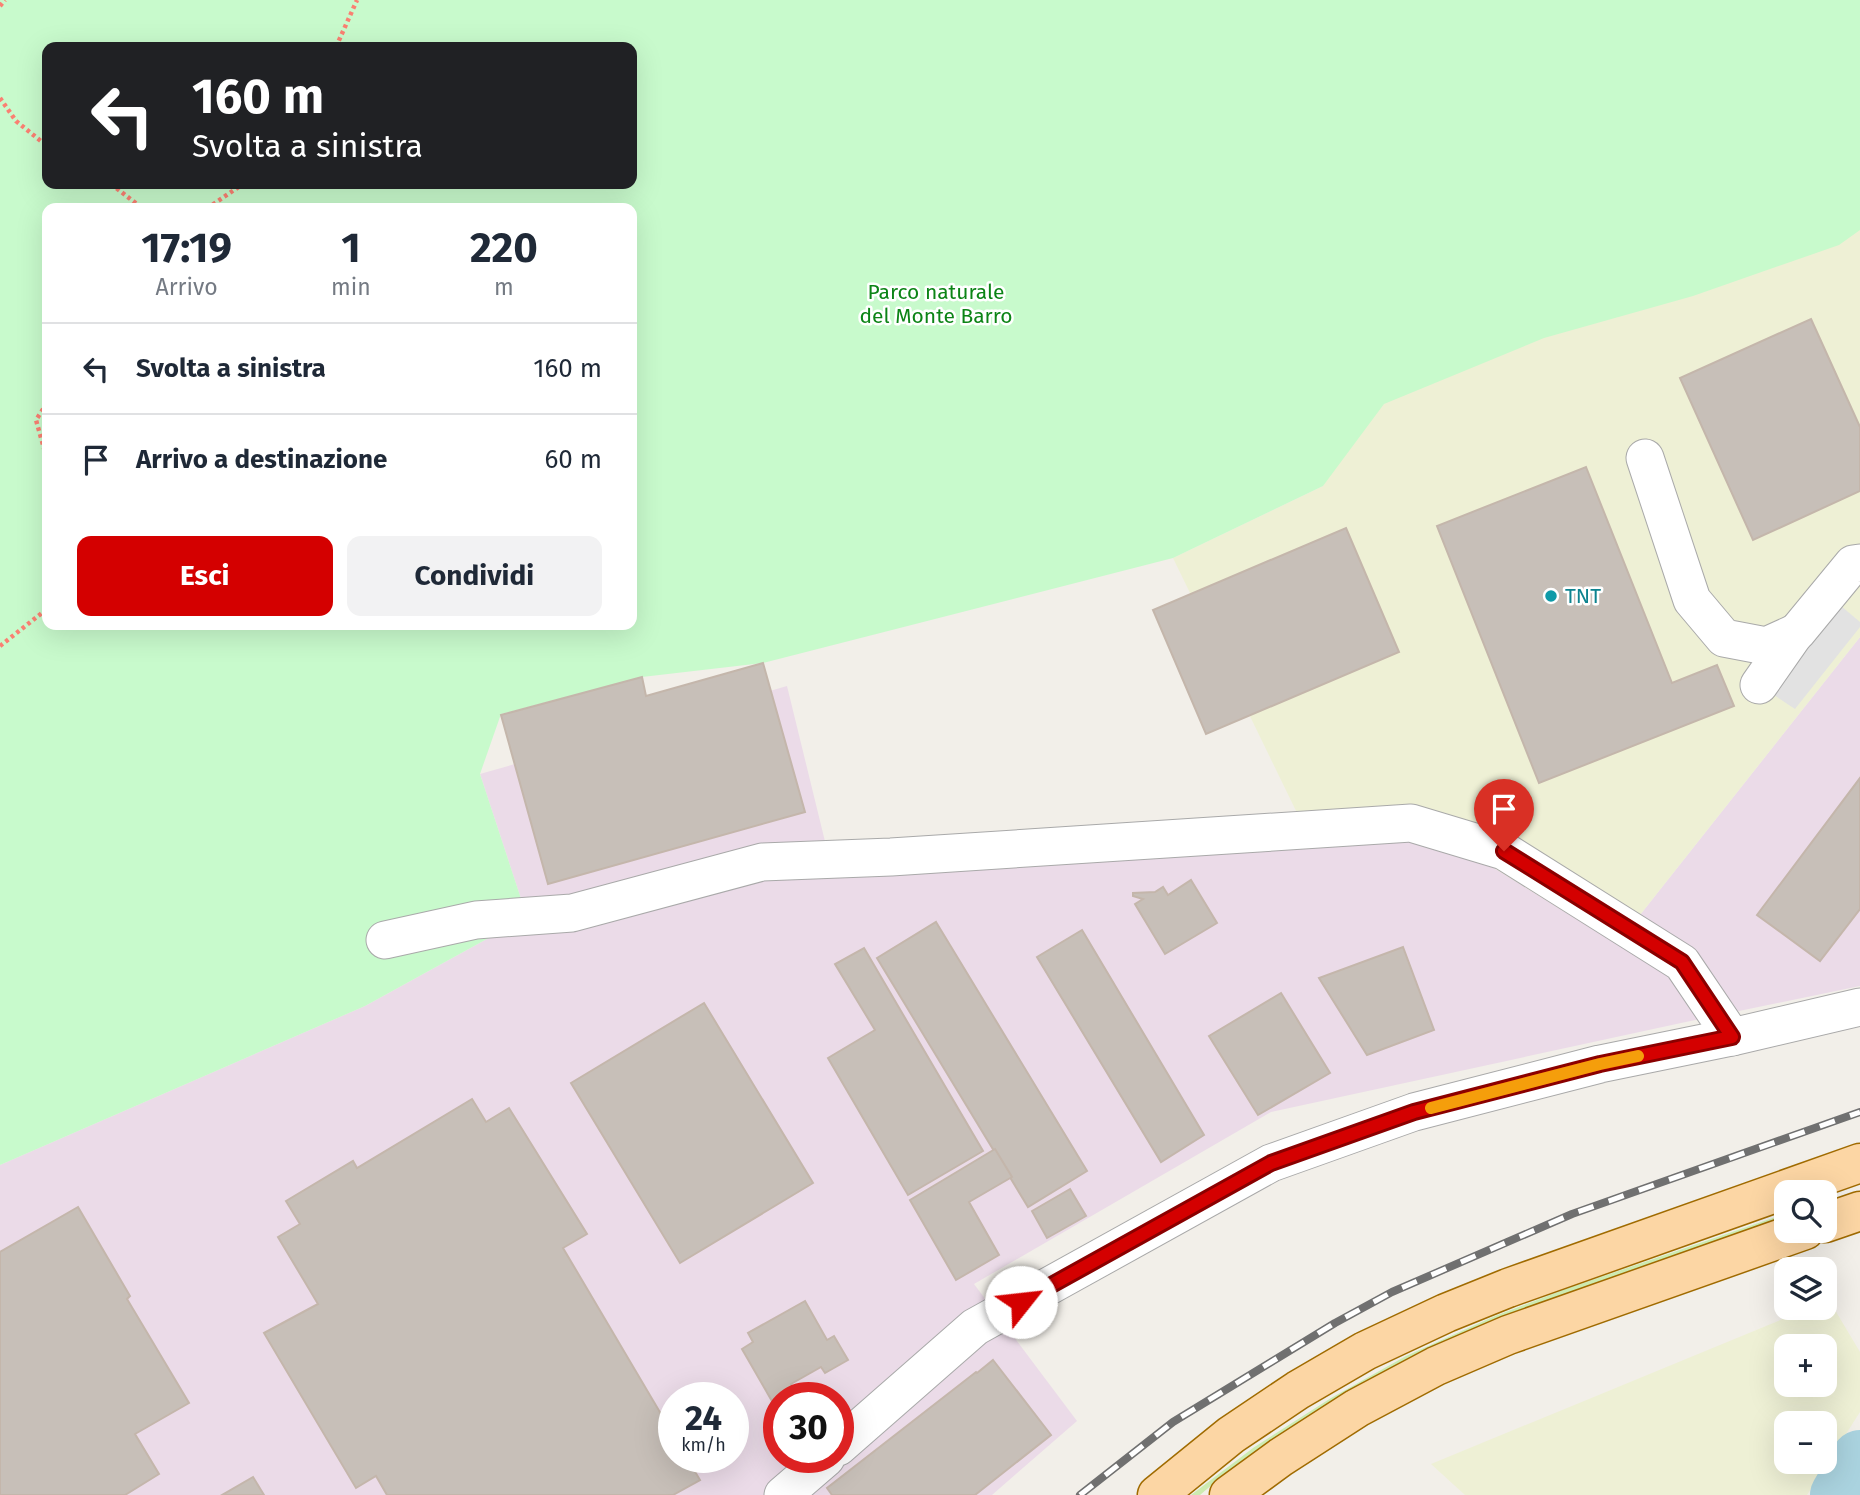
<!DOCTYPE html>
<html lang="it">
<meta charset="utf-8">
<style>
:root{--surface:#fff;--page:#f2f2f3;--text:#1f2937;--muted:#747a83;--line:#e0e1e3;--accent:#d40000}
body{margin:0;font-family:"Fira Sans",sans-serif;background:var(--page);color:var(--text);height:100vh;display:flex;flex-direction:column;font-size:26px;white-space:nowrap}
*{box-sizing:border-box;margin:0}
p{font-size:23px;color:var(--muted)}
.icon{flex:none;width:38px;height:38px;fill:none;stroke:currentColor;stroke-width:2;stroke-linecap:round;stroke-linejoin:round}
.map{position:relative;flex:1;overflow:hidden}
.side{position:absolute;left:42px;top:203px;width:595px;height:427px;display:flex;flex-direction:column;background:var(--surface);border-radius:14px;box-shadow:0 7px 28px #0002}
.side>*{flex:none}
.guide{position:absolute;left:42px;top:42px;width:595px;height:147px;border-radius:14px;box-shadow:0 7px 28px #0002;background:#202124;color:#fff;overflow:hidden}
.buttons{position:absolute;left:1774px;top:1180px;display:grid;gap:14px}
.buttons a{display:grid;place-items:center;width:63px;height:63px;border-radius:14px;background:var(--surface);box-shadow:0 7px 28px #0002;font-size:35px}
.speed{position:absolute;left:658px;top:1382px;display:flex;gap:14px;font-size:35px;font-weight:700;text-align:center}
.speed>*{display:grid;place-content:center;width:91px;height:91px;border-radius:50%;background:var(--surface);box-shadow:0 7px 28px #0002;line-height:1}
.speed small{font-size:18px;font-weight:400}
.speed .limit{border:10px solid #d22;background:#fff;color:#111}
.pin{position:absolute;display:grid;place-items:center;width:60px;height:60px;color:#fff;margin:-72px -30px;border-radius:50% 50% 50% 0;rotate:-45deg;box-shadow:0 0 7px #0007}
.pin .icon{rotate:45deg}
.me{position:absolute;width:77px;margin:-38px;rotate:61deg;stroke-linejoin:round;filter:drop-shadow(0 0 5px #0008)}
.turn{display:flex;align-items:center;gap:24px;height:147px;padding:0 35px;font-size:32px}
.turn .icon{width:91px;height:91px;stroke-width:2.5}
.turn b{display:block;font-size:49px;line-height:60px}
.eta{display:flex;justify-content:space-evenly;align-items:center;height:119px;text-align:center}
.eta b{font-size:42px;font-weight:700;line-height:49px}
.button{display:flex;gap:14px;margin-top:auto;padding:14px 35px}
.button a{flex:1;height:80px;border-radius:14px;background:var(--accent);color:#fff;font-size:28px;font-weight:700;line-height:80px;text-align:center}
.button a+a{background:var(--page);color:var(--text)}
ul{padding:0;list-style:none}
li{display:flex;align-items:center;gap:21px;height:91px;padding:0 35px;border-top:2px solid var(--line)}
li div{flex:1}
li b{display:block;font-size:26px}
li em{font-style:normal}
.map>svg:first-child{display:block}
.industrial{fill:#ebdbe8;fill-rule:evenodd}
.farmland{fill:#eef0d5;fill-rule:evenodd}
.grass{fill:#cdebb0}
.park{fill:#c8facc;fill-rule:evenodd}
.parking{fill:#e2e2e2}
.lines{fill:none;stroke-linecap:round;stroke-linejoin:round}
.river{stroke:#aad3df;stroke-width:58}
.building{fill:#c7bfb8;stroke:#c4b6ab;stroke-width:2}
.minor-casing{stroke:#a9a9a9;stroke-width:39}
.major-casing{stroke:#a06b00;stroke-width:41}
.path{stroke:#fa8072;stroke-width:4.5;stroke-dasharray:3.5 3.5;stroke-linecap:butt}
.minor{stroke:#fff;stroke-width:37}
.major{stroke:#fcd6a4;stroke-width:38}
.rail-casing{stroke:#707070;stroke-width:8}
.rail{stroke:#fff;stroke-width:5;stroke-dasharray:16;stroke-linecap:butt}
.route-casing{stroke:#8a0000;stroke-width:18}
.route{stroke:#d40000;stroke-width:12}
.slow{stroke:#f59e0b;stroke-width:12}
.culture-dot{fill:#0f9aa8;stroke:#fff;stroke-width:2.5}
.labels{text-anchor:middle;stroke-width:5;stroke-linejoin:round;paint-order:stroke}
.park-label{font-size:21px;fill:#0c8416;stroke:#fff}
.culture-label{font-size:21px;fill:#0d838f;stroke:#fff;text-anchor:start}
</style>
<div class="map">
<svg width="1860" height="1495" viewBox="0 0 1860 1495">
<rect width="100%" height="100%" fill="#f2efe9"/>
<path class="industrial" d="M1860,637V986L1681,1023L1271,1112L974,1284L1077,1421L992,1495H0V1165L365,1006L527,917L480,774L787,686L832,870L1436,832L1617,944ZM674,1398H733V1458H674ZM779,1398H838V1458H779Z"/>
<g class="farmland">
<path d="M1860,0V637L1617,944L1436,832L1299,817L1173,558L1323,486L1383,312Z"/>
<path d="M1829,1300L1860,1352V1412L1807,1495H1465L1431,1464L1812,1307H1825V1302ZM1787,1346H1825V1384H1787ZM1787,1423H1825V1461H1787Z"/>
</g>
<path class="grass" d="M1787,1213V1219L1221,1477L1200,1495H1191L1253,1448L1331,1398L1406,1356L1495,1316L1566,1289Z"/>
<path class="park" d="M0,0H1860V230L1839,245L1693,296L1544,338L1384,404L1323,486L1173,558L763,663L642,677L501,714L480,774L527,917L365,1006L0,1165ZM47,47H632V184H47ZM47,208H632V625H47Z"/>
<path class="parking" d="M1828,595L1860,622V627L1795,709L1759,685Z"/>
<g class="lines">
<path class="river" d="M1839,1495L1860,1459"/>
</g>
<g class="building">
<path d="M1811,319L1860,427V491L1753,540L1680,378Z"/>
<path d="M1586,467L1672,683L1717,665L1734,706L1539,783L1437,526Z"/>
<path d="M1346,528L1399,652L1206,734L1153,610Z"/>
<path d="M763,663L805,812L548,884L501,715L642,677L646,696Z"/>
<path d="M1860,778V909L1820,961L1757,915Z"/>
<path d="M1191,880L1217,923L1165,954L1135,904L1143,899L1133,896V893L1155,892L1163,887L1168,895Z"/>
<path d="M936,922L1087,1171L1028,1207L877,958Z"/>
<path d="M1082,930L1204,1135L1161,1162L1037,957Z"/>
<path d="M1403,947L1434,1030L1367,1055L1319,978Z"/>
<path d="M864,948L983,1151L908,1195L828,1058L875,1030L835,964Z"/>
<path d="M1281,993L1330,1073L1258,1115L1209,1036Z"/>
<path d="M704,1003L813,1183L680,1263L571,1083Z"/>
<path d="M472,1099L486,1122L509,1108L587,1234L563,1248L674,1436V1458H687L700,1480L673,1495H387L376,1476L356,1488L264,1333L318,1304L278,1237L300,1224L286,1201L353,1161L357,1168Z"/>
<path d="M995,1149L1012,1177L969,1202L999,1255L956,1280L910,1200Z"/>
<path d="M1070,1189L1086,1216L1047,1238L1032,1211Z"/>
<path d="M78,1207L130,1296L127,1299L189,1403L135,1434L159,1474L125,1495H0V1252Z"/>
<path d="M805,1301L827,1340L834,1336L848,1360L825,1373L821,1367L791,1384L795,1390L779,1398L773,1403L742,1349L753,1342L748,1333Z"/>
<path d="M993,1360L1051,1435L975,1495H832L827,1488L976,1372L977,1373Z"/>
<path d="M253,1477L264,1495H222Z"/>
</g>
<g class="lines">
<g class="minor-casing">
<g id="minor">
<path d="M1645,458L1692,600L1724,638L1766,646L1797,632L1853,564L1860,563"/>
<path d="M1759,685L1796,632"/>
<path d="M385,940L476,920L572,913L762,862L891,857L1411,823L1504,851L1682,963L1732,1037"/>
<path d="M838,1447L975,1327L1271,1163L1414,1112L1600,1064L1732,1037L1860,1007"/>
<path d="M783,1495L826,1458"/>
</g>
</g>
<g class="major-casing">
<g id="major">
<path d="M1825,1223L1860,1211"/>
<path d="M1157,1495L1231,1435L1298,1390L1365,1351L1446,1313L1508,1288L1860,1163"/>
<path d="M1229,1495L1281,1457L1357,1408L1436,1366L1508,1335L1805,1230"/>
</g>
</g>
<g class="path">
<path d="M0,6L5,0"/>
<path d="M336,47L357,0"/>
<path d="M0,98L16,121L47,146"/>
<path d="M111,184L142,208"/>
<path d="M171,208L212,205L243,184"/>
<path d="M47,403L36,420L47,459"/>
<path d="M0,646L47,609"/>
</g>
<use href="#minor" class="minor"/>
<use href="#major" class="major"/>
<g class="rail-casing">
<path id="rail" d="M1080,1495L1173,1422L1335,1323L1392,1292L1572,1214L1860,1112"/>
</g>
<use href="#rail" class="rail"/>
</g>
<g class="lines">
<g class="route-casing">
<path id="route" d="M1021,1302L1271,1163L1414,1112L1600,1064L1732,1037L1682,962L1504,851"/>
</g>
<use href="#route" class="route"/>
<path class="slow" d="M1431,1108L1600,1064L1638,1056"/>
</g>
<circle class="culture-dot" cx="1551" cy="596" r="7"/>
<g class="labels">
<g class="park-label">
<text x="936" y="299">Parco naturale<tspan x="936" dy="24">del Monte Barro</tspan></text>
</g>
<g class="culture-label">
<text x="1565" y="603">TNT</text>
</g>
</g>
</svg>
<div class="buttons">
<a><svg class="icon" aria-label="search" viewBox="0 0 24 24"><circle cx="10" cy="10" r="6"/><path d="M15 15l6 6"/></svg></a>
<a><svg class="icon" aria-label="layers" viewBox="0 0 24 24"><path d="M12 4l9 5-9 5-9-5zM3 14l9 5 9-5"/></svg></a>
<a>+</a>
<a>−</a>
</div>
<div class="speed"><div>24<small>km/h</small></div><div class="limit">30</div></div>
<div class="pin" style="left:1504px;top:851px;background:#d93025"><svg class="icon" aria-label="arrive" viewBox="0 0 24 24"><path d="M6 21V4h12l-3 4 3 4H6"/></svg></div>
<svg class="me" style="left:1021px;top:1302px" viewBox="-20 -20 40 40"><circle r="19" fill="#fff"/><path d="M0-13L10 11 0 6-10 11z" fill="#d40000"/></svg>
<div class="guide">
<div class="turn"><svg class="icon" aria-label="left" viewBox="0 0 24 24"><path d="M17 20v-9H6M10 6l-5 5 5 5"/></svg><div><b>160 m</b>Svolta a sinistra</div></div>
</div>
<section class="side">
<div class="eta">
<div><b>17:19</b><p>Arrivo</p></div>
<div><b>1</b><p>min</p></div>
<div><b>220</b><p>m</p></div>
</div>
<ul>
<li><svg class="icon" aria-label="left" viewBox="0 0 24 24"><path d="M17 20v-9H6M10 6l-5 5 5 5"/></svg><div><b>Svolta a sinistra</b></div><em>160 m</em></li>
<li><svg class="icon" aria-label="arrive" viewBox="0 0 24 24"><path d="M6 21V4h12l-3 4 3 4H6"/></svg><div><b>Arrivo a destinazione</b></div><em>60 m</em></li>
</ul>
<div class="button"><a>Esci</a><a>Condividi</a></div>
</section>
</div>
